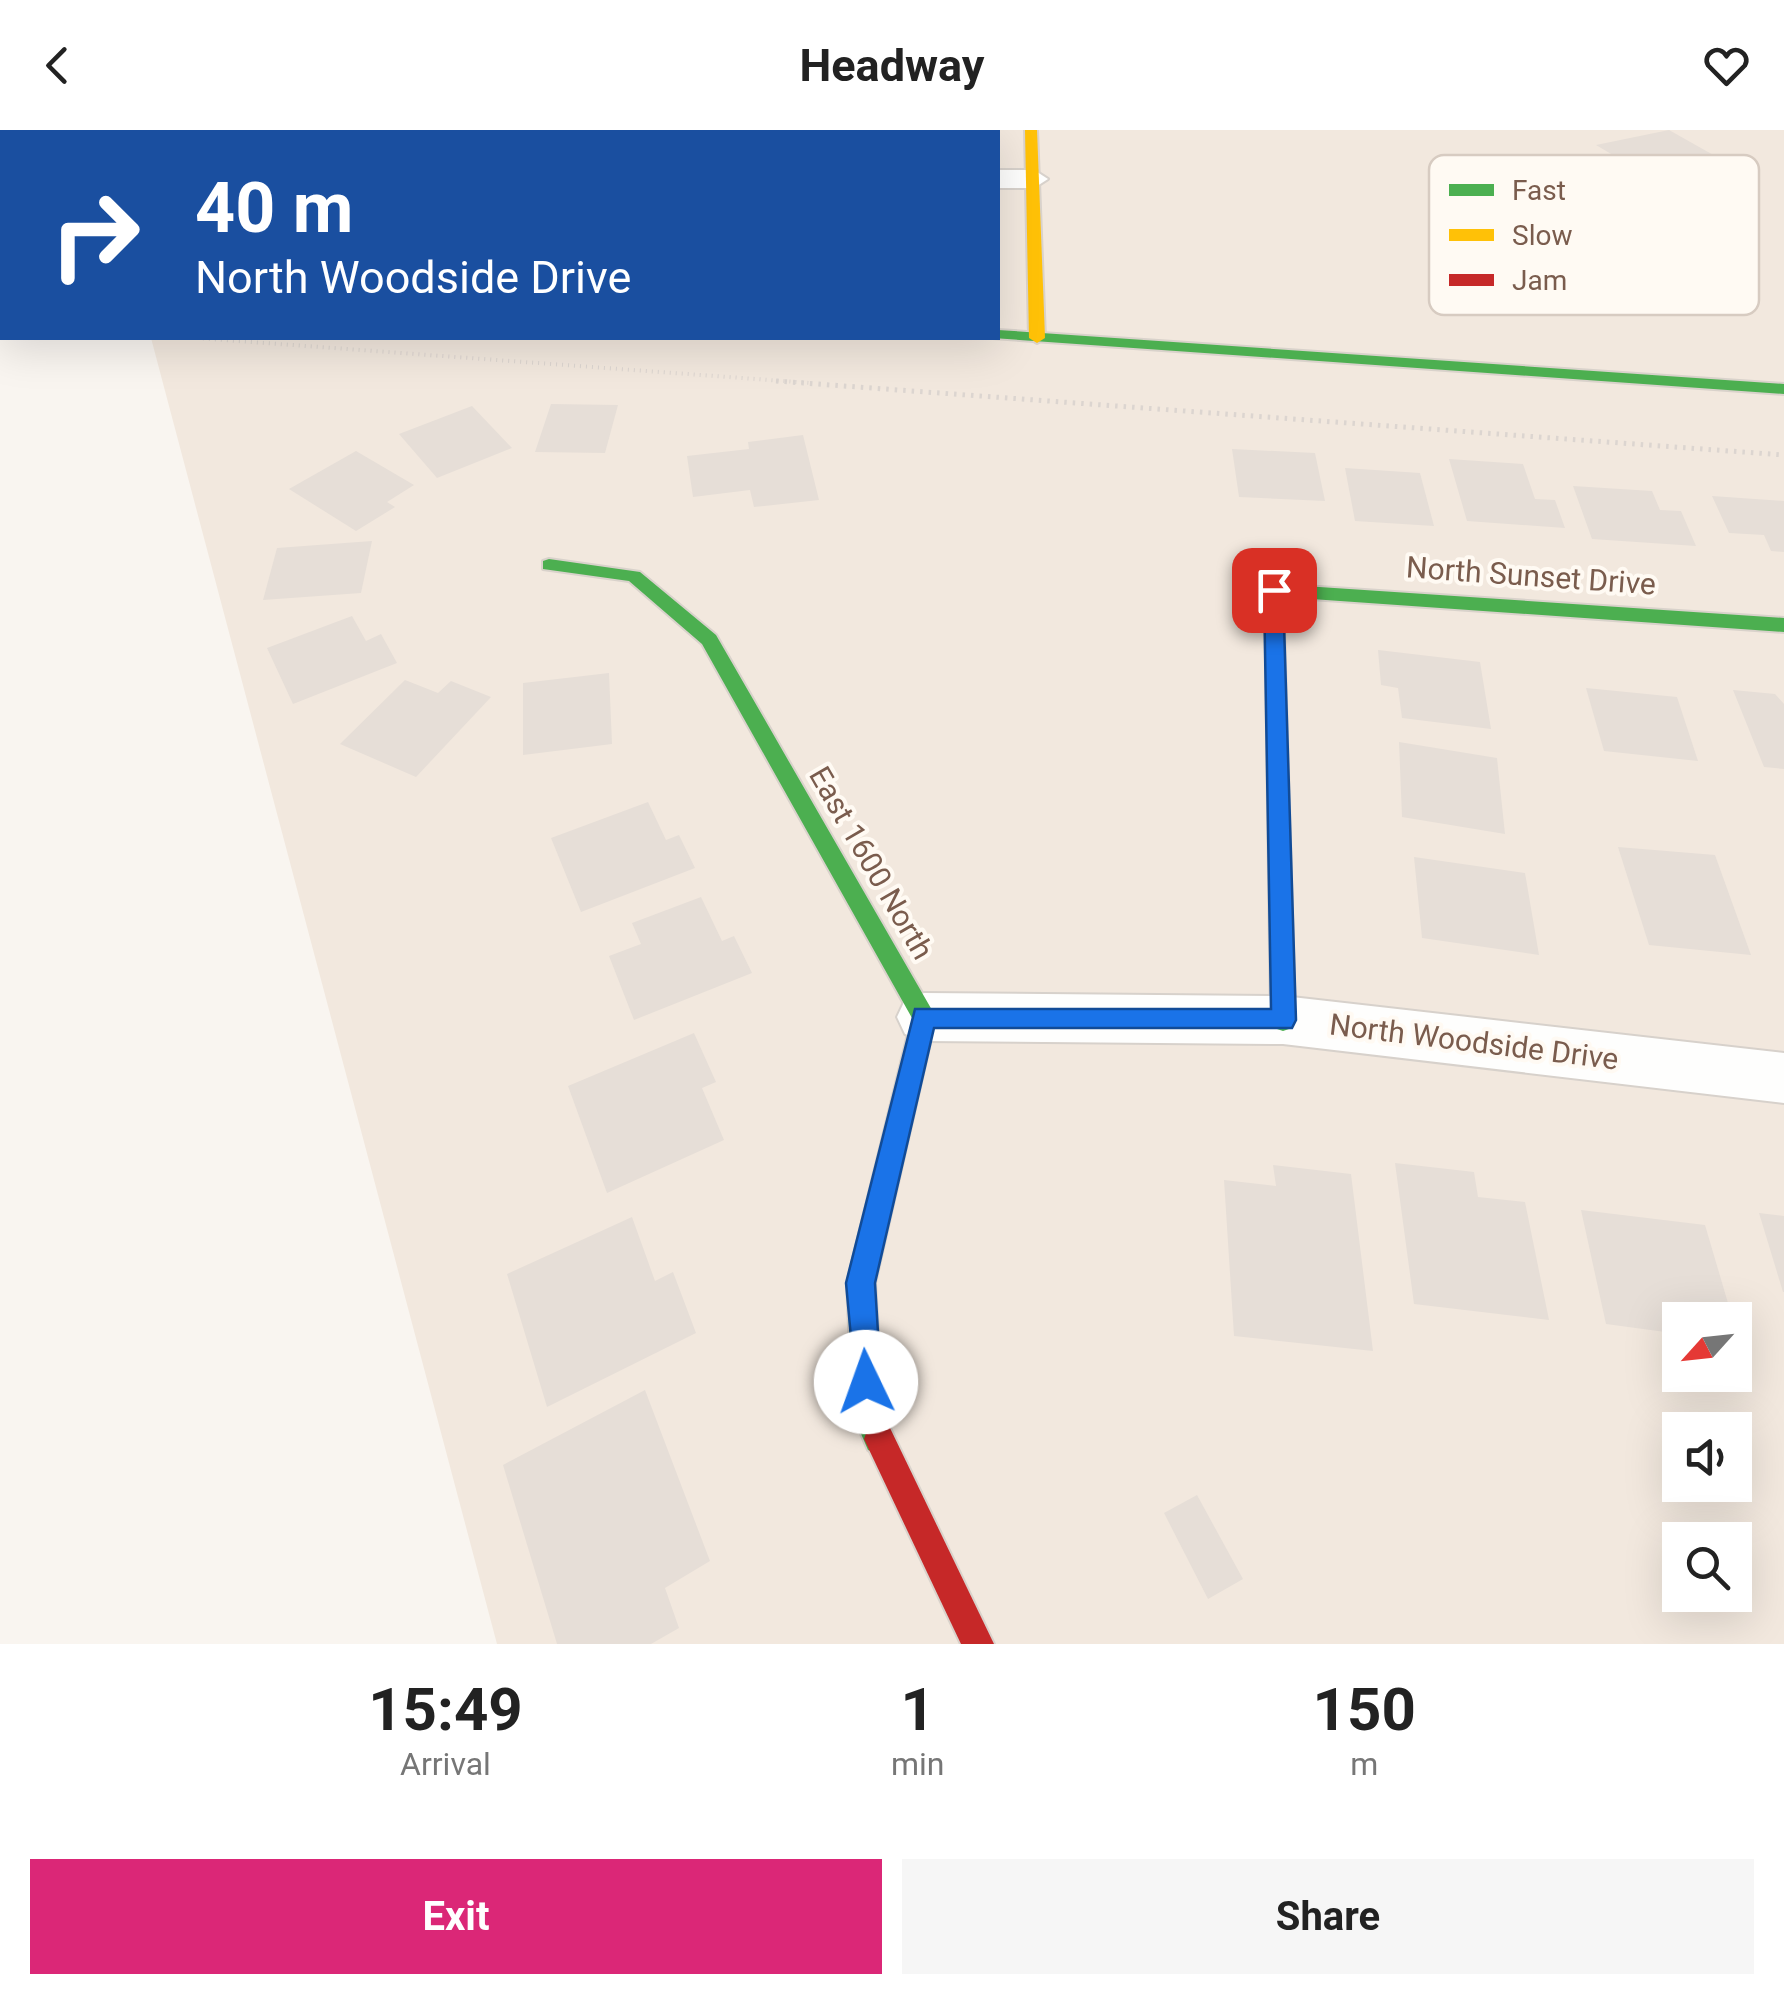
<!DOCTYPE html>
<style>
:root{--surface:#fff;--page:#f6f6f6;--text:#222;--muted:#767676;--accent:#db2777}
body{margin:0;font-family:Roboto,sans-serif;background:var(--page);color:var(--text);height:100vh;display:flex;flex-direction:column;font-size:38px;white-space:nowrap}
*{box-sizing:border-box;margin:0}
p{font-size:32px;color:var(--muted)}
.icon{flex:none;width:55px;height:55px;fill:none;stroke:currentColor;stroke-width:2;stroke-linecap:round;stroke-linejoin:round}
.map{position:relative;height:1514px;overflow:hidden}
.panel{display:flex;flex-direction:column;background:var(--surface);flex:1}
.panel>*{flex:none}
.guide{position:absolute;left:0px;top:0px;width:1000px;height:210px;box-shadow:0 10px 40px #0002;background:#1a4fa0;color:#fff;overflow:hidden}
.needle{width:65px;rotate:243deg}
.fabs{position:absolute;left:1662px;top:1172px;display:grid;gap:20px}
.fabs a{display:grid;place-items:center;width:90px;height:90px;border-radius:0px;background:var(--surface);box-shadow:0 10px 40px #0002;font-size:50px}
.pin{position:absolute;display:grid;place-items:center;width:85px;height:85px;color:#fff;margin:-42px;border-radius:20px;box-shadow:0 5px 15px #0006}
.me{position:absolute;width:110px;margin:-55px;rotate:357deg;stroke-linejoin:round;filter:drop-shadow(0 0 8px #0008)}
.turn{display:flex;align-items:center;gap:35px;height:210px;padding:0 30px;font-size:45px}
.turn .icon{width:130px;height:130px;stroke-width:2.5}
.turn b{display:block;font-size:70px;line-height:85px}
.eta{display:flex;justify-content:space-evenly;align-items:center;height:170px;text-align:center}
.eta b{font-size:60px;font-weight:700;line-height:70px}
.button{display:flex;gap:20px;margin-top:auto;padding:20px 30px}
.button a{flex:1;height:115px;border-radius:0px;background:var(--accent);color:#fff;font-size:40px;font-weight:700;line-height:115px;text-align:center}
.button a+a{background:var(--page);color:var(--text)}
header{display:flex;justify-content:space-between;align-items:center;height:130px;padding:0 30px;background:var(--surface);font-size:45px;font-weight:700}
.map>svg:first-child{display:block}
.residential{fill:#f2e8de;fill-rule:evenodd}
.building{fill:#e6ded7}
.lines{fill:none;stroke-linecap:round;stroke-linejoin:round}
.street-casing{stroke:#d7d1cb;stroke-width:4}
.fast-casing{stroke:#d9d2cb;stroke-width:4}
.slow-casing{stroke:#d9d2cb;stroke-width:4}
.jam-casing{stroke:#d9d2cb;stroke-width:4}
.path-far1{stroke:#dcd5d0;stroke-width:4;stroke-dasharray:1 5;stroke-linecap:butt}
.path{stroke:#dcd5d0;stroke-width:5;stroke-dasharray:2.5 6;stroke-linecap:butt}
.street{fill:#fefefd;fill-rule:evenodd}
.fast{fill:#4caf50;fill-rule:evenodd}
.slow{fill:#ffc107;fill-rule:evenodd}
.jam{fill:#c62828;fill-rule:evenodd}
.route{fill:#1a73e8;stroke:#114b97;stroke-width:2.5}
.labels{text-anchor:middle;stroke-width:8;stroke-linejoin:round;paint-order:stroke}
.street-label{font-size:30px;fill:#7a5c4d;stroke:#fffaf3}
.key{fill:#fffaf3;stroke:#d7cbc1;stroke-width:2.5}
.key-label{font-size:28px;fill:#7a5c4d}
</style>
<header><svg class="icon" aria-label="back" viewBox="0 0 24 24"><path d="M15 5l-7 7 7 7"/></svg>Headway<svg class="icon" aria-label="heart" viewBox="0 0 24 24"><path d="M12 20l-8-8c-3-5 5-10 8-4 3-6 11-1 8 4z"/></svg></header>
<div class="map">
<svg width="1784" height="1514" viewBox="0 0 1784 1514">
<rect width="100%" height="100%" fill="#f9f5f0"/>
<path class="residential" d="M349,0H1784V1514H497L151,208H998V2ZM1680,1190H1735V1245H1680ZM1680,1300H1735V1355H1680ZM1680,1410H1735V1465H1680Z"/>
<g class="building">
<path d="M1669,0L1724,31L1650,47L1596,15Z"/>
<path d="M551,274L618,275L605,323L535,322Z"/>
<path d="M472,276L512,318L437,348L399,304Z"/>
<path d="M803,305L819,370L754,377L750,360L693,367L687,326L749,319L748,312Z"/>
<path d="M1232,319L1315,323L1325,371L1239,367Z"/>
<path d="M356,321L414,355L387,372L395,377L356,401L289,359Z"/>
<path d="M1449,329L1523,334L1535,369L1555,370L1565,398L1467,391Z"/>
<path d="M1345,338L1420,343L1434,396L1355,391Z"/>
<path d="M1573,356L1652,361L1660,380L1681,381L1696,416L1592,409Z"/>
<path d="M1712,366L1784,371V422L1771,421L1764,405L1729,403Z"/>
<path d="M372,411L361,463L263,470L277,418Z"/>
<path d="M352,486L366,511L381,504L397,533L293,574L267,518Z"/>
<path d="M1378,520L1480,532L1491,599L1402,588L1398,558L1381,555Z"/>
<path d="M609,543L612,614L523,625V553Z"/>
<path d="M405,550L438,563L451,551L491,567L416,647L340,614Z"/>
<path d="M1586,558L1677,567L1698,631L1604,621Z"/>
<path d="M1733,560L1775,564L1784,574V639L1764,637Z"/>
<path d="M1399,612L1497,628L1505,704L1402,687Z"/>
<path d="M648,672L666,710L679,705L695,738L581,782L551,708Z"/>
<path d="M1618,717L1715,725L1751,825L1649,815Z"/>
<path d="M1414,727L1525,743L1539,825L1422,808Z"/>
<path d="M701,767L722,811L734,806L752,843L634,890L609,826L641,814L632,793Z"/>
<path d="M694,903L716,952L702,958L724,1010L607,1063L568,956Z"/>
<path d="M1395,1033L1474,1042L1478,1067L1525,1072L1549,1190L1414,1174Z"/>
<path d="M1273,1035L1351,1044L1373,1221L1234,1206L1224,1050L1276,1056Z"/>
<path d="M1581,1080L1705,1095L1733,1190H1680V1204L1606,1194Z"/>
<path d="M1759,1083L1784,1086V1162H1783Z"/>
<path d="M632,1087L655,1151L673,1142L696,1203L547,1277L507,1144Z"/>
<path d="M645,1260L710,1431L665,1458L679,1498L651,1514H557L503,1335Z"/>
<path d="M1197,1365L1243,1449L1208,1469L1164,1383Z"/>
</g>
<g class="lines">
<g class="street-casing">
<g id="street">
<path d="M998,40H1034L1048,49L1034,58H998Z"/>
<path d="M924,863L1283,866L1784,923V973L1283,914L924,911L905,904L897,887L905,870Z"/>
</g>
</g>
<g class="fast-casing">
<g id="fast">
<rect x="0" y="130" width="2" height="8"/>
<path d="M998,200L1784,254V264L993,208H998Z"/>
<path d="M549,429L640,442L716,505L936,887L875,1153L883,1284L894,1309L890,1320L879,1324L868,1320L853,1285L847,1153L912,888L702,514L629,451L543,439V431Z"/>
<path d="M1274,454L1784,488V502L1283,467L1295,890L1292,898L1283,901L1274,898L1271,890L1265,460Z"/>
</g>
</g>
<g class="slow-casing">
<path id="slow" d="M1025,0H1037L1045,208L1037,213L1029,208Z"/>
</g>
<g class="jam-casing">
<path id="jam" d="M879,1294L890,1298L994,1514H961L864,1309L868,1298Z"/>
</g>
<path class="path-far1" d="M197,208L810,253"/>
<path class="path" d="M776,251L1784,325"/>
<use href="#street" class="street"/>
<use href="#fast" class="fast"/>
<use href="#slow" class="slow"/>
<use href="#jam" class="jam"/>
</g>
<path class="route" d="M1274,454L1283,460L1296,890L1292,898H934L875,1153L881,1252L876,1262L866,1267L856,1262L846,1153L915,879H1271L1264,460Z"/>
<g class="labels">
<g class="street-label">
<text transform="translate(1531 446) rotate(4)" y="10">North Sunset Drive</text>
<text transform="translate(871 733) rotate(60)" y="10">East 1600 North</text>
<text transform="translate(1474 912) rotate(7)" y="10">North Woodside Drive</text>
</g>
</g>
<rect x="1429" y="25" width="330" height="160" rx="15" class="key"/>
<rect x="1449" y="54" width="45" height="12" fill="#4caf50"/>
<rect x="1449" y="99" width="45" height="12" fill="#ffc107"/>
<rect x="1449" y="144" width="45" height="12" fill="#c62828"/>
<g class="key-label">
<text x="1512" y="70">Fast</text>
<text x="1512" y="115">Slow</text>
<text x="1512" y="160">Jam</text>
</g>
</svg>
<div class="fabs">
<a><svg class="needle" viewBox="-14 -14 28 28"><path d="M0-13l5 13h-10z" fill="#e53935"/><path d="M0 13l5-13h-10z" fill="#767676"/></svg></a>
<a><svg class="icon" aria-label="sound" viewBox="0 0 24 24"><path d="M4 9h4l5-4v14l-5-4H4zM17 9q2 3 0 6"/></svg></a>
<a><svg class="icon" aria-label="search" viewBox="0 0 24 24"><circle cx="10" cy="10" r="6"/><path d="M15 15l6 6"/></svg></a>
</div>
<div class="pin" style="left:1274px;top:460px;background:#d93025"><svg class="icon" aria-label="arrive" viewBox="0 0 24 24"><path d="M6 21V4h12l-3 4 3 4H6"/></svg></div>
<svg class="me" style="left:866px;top:1252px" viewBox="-20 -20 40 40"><circle r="19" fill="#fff"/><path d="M0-13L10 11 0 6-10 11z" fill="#1a73e8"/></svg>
<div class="guide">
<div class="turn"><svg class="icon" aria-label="right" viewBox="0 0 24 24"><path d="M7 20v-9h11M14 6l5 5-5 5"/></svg><div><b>40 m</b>North Woodside Drive</div></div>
</div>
</div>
<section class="panel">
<div class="eta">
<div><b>15:49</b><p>Arrival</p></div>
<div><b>1</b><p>min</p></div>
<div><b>150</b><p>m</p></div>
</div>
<div class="button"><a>Exit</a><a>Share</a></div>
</section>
